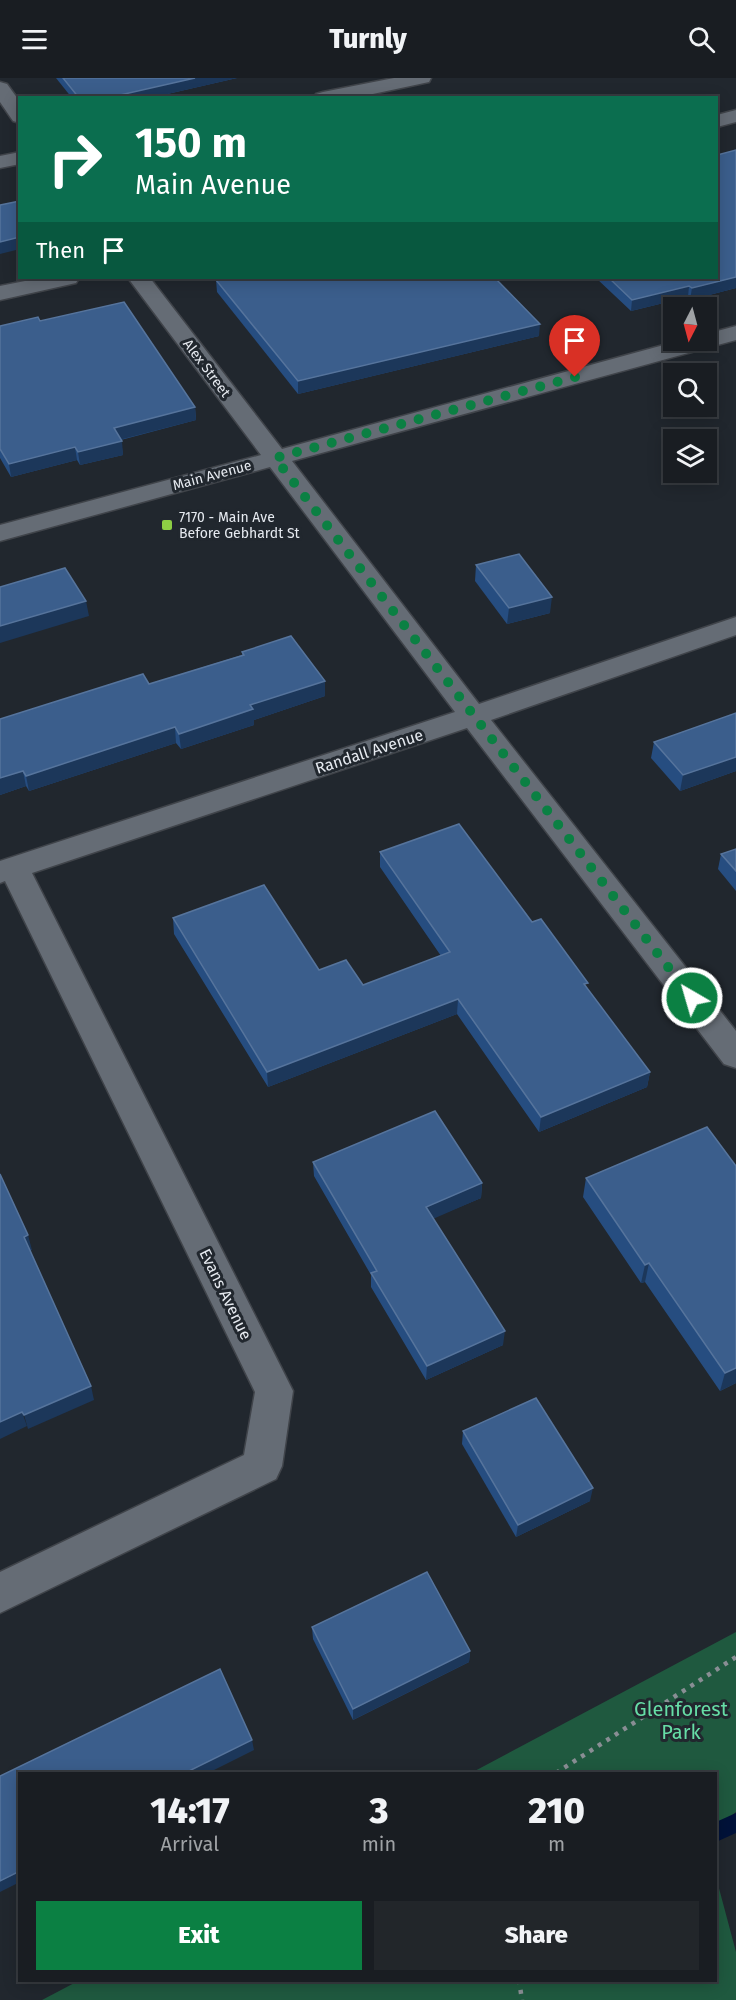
<!DOCTYPE html>
<style>
:root{--surface:#191d22;--page:#22262a;--text:#f1f3f6;--muted:#9fa2a5;--line:#373b40;--accent:#0b8043}
body{margin:0;font-family:"Fira Sans",sans-serif;background:var(--page);color:var(--text);height:100vh;display:flex;flex-direction:column;font-size:22px;white-space:nowrap}
*{box-sizing:border-box;margin:0}
p{font-size:20px;color:var(--muted)}
.icon{flex:none;width:33px;height:33px;fill:none;stroke:currentColor;stroke-width:2;stroke-linecap:round;stroke-linejoin:round}
.map{position:relative;flex:1;overflow:hidden}
.drawer{position:absolute;left:18px;top:1694px;width:699px;height:210px;display:flex;flex-direction:column;background:var(--surface);border-radius:0px;box-shadow:0 3px 15px #0003,0 0 0 2px var(--line)}
.drawer>*{flex:none}
.hud{position:absolute;left:18px;top:18px;width:700px;height:183px;border-radius:0px;box-shadow:0 3px 15px #0003,0 0 0 2px var(--line);background:#0b6e4f;color:#fff;overflow:hidden}
.needle{width:39px;rotate:186deg}
.fabs{position:absolute;left:663px;top:219px;display:grid;gap:12px}
.fabs a{display:grid;place-items:center;width:54px;height:54px;border-radius:0px;background:var(--surface);box-shadow:0 3px 15px #0003,0 0 0 2px var(--line);font-size:30px}
.pin{position:absolute;display:grid;place-items:center;width:51px;height:51px;color:#fff;margin:-62px -26px;border-radius:50% 50% 50% 0;rotate:-45deg;box-shadow:0 0 6px #0007}
.pin .icon{rotate:45deg}
.me{position:absolute;width:66px;margin:-33px;rotate:322deg;stroke-linejoin:round;filter:drop-shadow(0 0 4px #0008)}
.turn{display:flex;align-items:center;gap:21px;height:126px;padding:0 18px;font-size:27px}
.turn .icon{width:78px;height:78px;stroke-width:2.5}
.turn b{display:block;font-size:42px;line-height:51px}
.then{display:flex;align-items:center;height:57px;padding:0 18px;background:#0003;gap:12px;font-size:22px}
.eta{display:flex;justify-content:space-evenly;align-items:center;height:102px;text-align:center}
.eta b{font-size:36px;font-weight:800;line-height:42px}
.button{display:flex;gap:12px;margin-top:auto;padding:12px 18px}
.button a{flex:1;height:69px;border-radius:0px;background:var(--accent);color:#fff;font-size:24px;font-weight:800;line-height:69px;text-align:center}
.button a+a{background:var(--page);color:var(--text)}
header{display:flex;justify-content:space-between;align-items:center;height:78px;padding:0 18px;background:var(--surface);font-size:27px;font-weight:800}
.map>svg:first-child{display:block}
.green{fill:#1f593f}
.lines{fill:none;stroke-linecap:round;stroke-linejoin:round}
.stream{fill:#001239;fill-rule:evenodd}
.minor-casing{stroke:#40444a;stroke-width:3}
.path{stroke:#898e94;stroke-width:4.5;stroke-dasharray:4 6;stroke-linecap:butt}
.minor{fill:#656c75;fill-rule:evenodd}
.wall{fill:#264d80}
.shaded-wall{fill:#1c375a}
.building{fill:#3b5e8c;stroke:#56749c;stroke-width:1.5}
.route{stroke:#0b8043;stroke-width:10;stroke-dasharray:0 18}
.poi-dot{fill:#8dce44;stroke:#21272e;stroke-width:2}
.labels{text-anchor:middle;stroke-width:6;stroke-linejoin:round;paint-order:stroke}
.far-street-label{font-size:14px;fill:#e6eaf0;stroke:#21272e}
.far-poi-label{font-size:14px;fill:#e6eaf0;stroke:#21272e;text-anchor:start}
.street-label{font-size:16px;fill:#e6eaf0;stroke:#21272e}
.near-park-label{font-size:20px;fill:#66dda6;stroke:#21272e}
</style>
<header><svg class="icon" aria-label="menu" viewBox="0 0 24 24"><path d="M4 6h16M4 12h16M4 18h16"/></svg>Turnly<svg class="icon" aria-label="search" viewBox="0 0 24 24"><circle cx="10" cy="10" r="6"/><path d="M15 15l6 6"/></svg></header>
<div class="map">
<svg width="736" height="1922" viewBox="0 0 736 1922">
<rect width="100%" height="100%" fill="#21272e"/>
<g class="green">
<path d="M736,1554V1734L716,1750V1695H471Z"/>
<path d="M716,1799L736,1874V1922H42L80,1902H716Z"/>
</g>
<g class="lines">
<path class="stream" d="M736,1735V1755L716,1764V1744Z"/>
<g class="minor-casing">
<g id="minor">
<path d="M394,0H431L429,4L354,20H314L316,16L323,14Z"/>
<path d="M0,4L7,6L20,24V45L13,43L0,24Z"/>
<path d="M736,32V44L717,49V37Z"/>
<path d="M20,74V86L0,90V78Z"/>
<path d="M40,200H79L76,205L0,222V208Z"/>
<path d="M128,200H150L282,371L682,262H706V256L736,248V262L292,383L479,626L736,539V557L491,642L736,953V990L724,986L467,650L32,795L293,1313L282,1388L276,1401L0,1535V1494L244,1377L255,1314L5,803L0,805V783L455,634L270,389L0,463V447L261,377Z"/>
</g>
</g>
<g class="path">
<path d="M556,1695L736,1579"/>
<path d="M519,1902L522,1922"/>
</g>
<use href="#minor" class="minor"/>
</g>
<g class="wall">
<path d="M56,0H237L150,20H72Z"/>
<path d="M736,72V210L690,222L688,219L631,233L596,200H717Z"/>
<path d="M216,202L539,258L298,316L217,214Z"/>
<path d="M40,243L195,329L196,342L121,362L123,377L80,387L77,382L11,399L0,380V248Z"/>
<path d="M476,487L550,535L507,546L475,503Z"/>
<path d="M242,574L325,618L254,642V647L181,671L176,665L29,713L26,708L0,717V641L149,606L242,577Z"/>
<path d="M736,635V693L680,713L651,680L654,664Z"/>
<path d="M736,771V813L718,791L721,776Z"/>
<path d="M380,774L532,844L587,910L650,994L647,1009L539,1054L457,936L268,1009L174,856L173,840L319,892L363,907L441,878L380,789Z"/>
<path d="M313,1084L482,1105L481,1120L433,1140L503,1267L426,1302L371,1209V1197L314,1098Z"/>
<path d="M736,1088V1305L720,1313L645,1204L641,1205L583,1119L586,1100Z"/>
<path d="M463,1353L590,1423L516,1459L462,1366Z"/>
<path d="M312,1549L470,1573L469,1584L353,1642L313,1561Z"/>
</g>
<g class="shaded-wall">
<path d="M195,0H237L150,20H107Z"/>
<path d="M20,159V171L0,176V164Z"/>
<path d="M736,199V210L690,222L692,210Z"/>
<path d="M689,208L688,219L631,233L632,222Z"/>
<path d="M540,246L539,258L298,316V303Z"/>
<path d="M195,329L196,342L115,363L114,350Z"/>
<path d="M122,363L123,377L80,387L78,374Z"/>
<path d="M75,369L77,382L11,399L9,386Z"/>
<path d="M552,519L550,535L507,546L509,530Z"/>
<path d="M86,523L89,538L0,565V548Z"/>
<path d="M325,603V618L254,642V647L181,671L179,656L250,627Z"/>
<path d="M175,649L176,665L29,713L26,698Z"/>
<path d="M736,679V693L680,713L683,697Z"/>
<path d="M23,693L26,708L0,717V700Z"/>
<path d="M458,921L457,936L268,1009L267,994Z"/>
<path d="M650,994L647,1009L539,1054L541,1039Z"/>
<path d="M482,1105L481,1120L426,1144V1129Z"/>
<path d="M28,1157L32,1172L28,1174L24,1159Z"/>
<path d="M649,1185L645,1204L641,1205L645,1187Z"/>
<path d="M505,1253L503,1267L426,1302L427,1288Z"/>
<path d="M736,1290V1305L720,1313L725,1295Z"/>
<path d="M91,1308L94,1322L28,1351L24,1337Z"/>
<path d="M22,1334L27,1348L0,1361V1344Z"/>
<path d="M593,1410L590,1423L516,1459L518,1447Z"/>
<path d="M470,1573L469,1584L353,1642V1631Z"/>
<path d="M252,1662L254,1672L208,1695H185Z"/>
<path d="M20,1793V1804L0,1814V1803Z"/>
</g>
<g class="building">
<path d="M63,0H195L107,20H79Z"/>
<path d="M736,72V199L692,210L689,208L632,222L609,200H717V77Z"/>
<path d="M20,123V159L0,164V127Z"/>
<path d="M227,200H495L540,246L298,303L216,202Z"/>
<path d="M124,224L195,329L114,350L122,363L78,374L75,369L9,386L0,371V248L38,239L40,243Z"/>
<path d="M519,476L552,519L509,530L476,487Z"/>
<path d="M65,490L86,523L0,548V509Z"/>
<path d="M291,558L325,603L250,627L253,631L179,656L175,649L26,698L23,693L0,700V641L143,596L149,606L244,577L242,574Z"/>
<path d="M736,635V679L683,697L654,664Z"/>
<path d="M459,746L532,844L541,841L588,905L584,906L650,994L541,1039L458,921L267,994L173,840L264,807L319,892L346,882L363,907L450,874L380,774Z"/>
<path d="M736,771V793L721,776Z"/>
<path d="M435,1033L482,1105L426,1129L505,1253L427,1288L371,1195L377,1193L313,1084Z"/>
<path d="M707,1049L736,1088V1290L725,1295L649,1185L645,1187L586,1100Z"/>
<path d="M0,1096L28,1157L24,1159L91,1308L24,1337L22,1334L0,1344Z"/>
<path d="M536,1320L593,1410L518,1447L463,1353Z"/>
<path d="M427,1494L470,1573L353,1631L312,1549Z"/>
<path d="M220,1591L252,1662L185,1695H20V1793L0,1803V1698Z"/>
</g>
<g class="lines">
<path class="route" d="M575,299L275,380L692,920"/>
</g>
<rect class="poi-dot" x="161" y="441" width="12" height="12" rx="3"/>
<g class="labels">
<g class="far-street-label">
<text transform="translate(207 290) rotate(53)" y="5">Alex Street</text>
<text transform="translate(212 397) rotate(-15)" y="5">Main Avenue</text>
</g>
<g class="far-poi-label">
<text x="179" y="444">7170 - Main Ave<tspan x="179" dy="16">Before Gebhardt St</tspan></text>
</g>
<g class="street-label">
<text transform="translate(369 673) rotate(-18)" y="6">Randall Avenue</text>
<text transform="translate(226 1216) rotate(64)" y="6">Evans Avenue</text>
</g>
<g class="near-park-label">
<text x="681" y="1638">Glenforest<tspan x="681" dy="23">Park</tspan></text>
</g>
</g>
</svg>
<div class="fabs">
<a><svg class="needle" viewBox="-14 -14 28 28"><path d="M0-13l5 13h-10z" fill="#e53935"/><path d="M0 13l5-13h-10z" fill="#9fa2a5"/></svg></a>
<a><svg class="icon" aria-label="search" viewBox="0 0 24 24"><circle cx="10" cy="10" r="6"/><path d="M15 15l6 6"/></svg></a>
<a><svg class="icon" aria-label="layers" viewBox="0 0 24 24"><path d="M12 4l9 5-9 5-9-5zM3 14l9 5 9-5"/></svg></a>
</div>
<div class="pin" style="left:575px;top:299px;background:#d93025"><svg class="icon" aria-label="arrive" viewBox="0 0 24 24"><path d="M6 21V4h12l-3 4 3 4H6"/></svg></div>
<svg class="me" style="left:692px;top:920px" viewBox="-20 -20 40 40"><circle r="17" fill="#0b8043" stroke="#fff" stroke-width="3"/><path d="M0-11L8 9 0 5-8 9z" fill="#fff"/></svg>
<div class="hud">
<div class="turn"><svg class="icon" aria-label="right" viewBox="0 0 24 24"><path d="M7 20v-9h11M14 6l5 5-5 5"/></svg><div><b>150 m</b>Main Avenue</div></div>
<div class="then">Then<svg class="icon" aria-label="arrive" viewBox="0 0 24 24"><path d="M6 21V4h12l-3 4 3 4H6"/></svg></div>
</div>
<section class="drawer">
<div class="eta">
<div><b>14:17</b><p>Arrival</p></div>
<div><b>3</b><p>min</p></div>
<div><b>210</b><p>m</p></div>
</div>
<div class="button"><a>Exit</a><a>Share</a></div>
</section>
</div>
